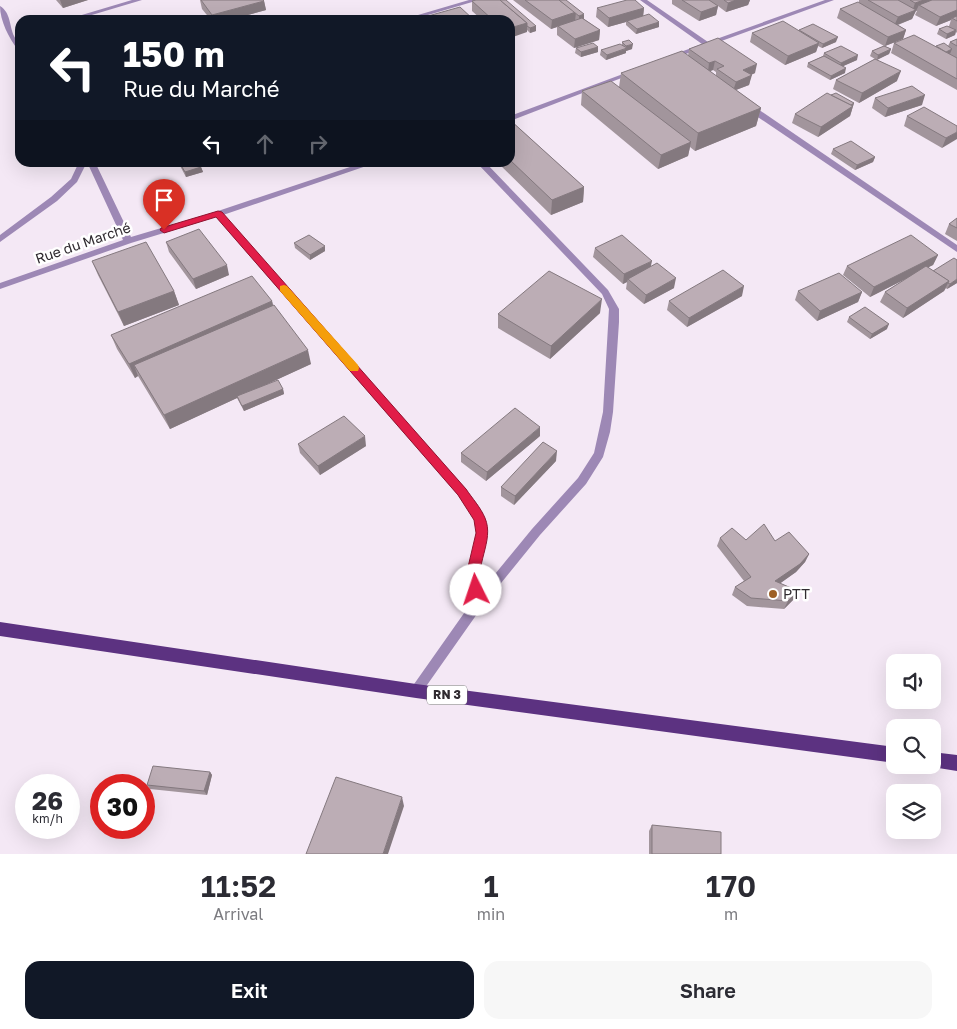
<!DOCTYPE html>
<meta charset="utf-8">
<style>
:root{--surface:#fff;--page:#f7f7f7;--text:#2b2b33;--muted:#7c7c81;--accent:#111827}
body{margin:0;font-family:"Golos Text",sans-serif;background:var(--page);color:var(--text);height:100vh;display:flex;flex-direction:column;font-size:19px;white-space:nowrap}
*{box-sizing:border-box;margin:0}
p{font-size:16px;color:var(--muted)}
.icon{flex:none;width:28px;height:28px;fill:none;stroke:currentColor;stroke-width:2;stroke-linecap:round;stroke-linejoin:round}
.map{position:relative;height:854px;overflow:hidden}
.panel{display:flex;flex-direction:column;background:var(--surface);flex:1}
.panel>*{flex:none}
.banner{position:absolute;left:15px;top:15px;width:500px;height:152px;border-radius:15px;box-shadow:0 5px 20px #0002;background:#111827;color:#fff;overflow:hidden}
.buttons{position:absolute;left:886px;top:654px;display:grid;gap:10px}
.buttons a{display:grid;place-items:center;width:55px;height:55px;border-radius:10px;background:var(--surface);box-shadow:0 5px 20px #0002;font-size:25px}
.speed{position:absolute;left:15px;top:774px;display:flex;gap:10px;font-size:25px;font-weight:700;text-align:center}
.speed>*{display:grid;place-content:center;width:65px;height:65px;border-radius:50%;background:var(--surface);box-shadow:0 5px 20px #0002;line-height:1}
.speed small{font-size:12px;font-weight:400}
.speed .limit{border:8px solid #d22;background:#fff;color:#111}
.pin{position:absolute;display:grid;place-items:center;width:42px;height:42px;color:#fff;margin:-51px -21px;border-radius:50% 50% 50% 0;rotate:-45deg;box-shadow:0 0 5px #0007}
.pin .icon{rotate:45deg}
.me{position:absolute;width:55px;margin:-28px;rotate:356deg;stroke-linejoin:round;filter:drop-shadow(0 0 4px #0008)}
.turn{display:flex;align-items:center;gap:18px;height:105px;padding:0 25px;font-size:22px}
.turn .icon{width:65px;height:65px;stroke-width:2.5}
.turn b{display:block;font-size:35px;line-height:42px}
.lanes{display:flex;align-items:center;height:48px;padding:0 25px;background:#0003;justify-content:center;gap:25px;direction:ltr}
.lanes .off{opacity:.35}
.eta{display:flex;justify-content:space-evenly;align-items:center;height:85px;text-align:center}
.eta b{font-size:30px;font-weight:600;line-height:35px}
.primary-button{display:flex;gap:10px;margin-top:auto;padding:10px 25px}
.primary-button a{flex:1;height:58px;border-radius:15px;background:var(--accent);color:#fff;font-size:20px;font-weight:600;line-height:58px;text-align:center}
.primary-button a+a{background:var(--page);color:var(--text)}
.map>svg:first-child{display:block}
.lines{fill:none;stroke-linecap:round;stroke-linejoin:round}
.street{fill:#9d88b5;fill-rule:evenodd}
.primary{fill:#5c3281;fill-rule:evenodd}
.wall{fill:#a2959c;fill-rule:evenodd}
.shaded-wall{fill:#84797f}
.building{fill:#bcadb5;stroke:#84797f}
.route{fill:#e11d48;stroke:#92132f}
.slow{fill:#f59e0b}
.poi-dot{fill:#9d5f25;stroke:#fff;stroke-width:2}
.labels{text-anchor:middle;stroke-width:5;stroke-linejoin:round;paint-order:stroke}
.shield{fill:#fff;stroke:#6e6b6e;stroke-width:1}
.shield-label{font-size:12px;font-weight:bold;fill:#302b30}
.street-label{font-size:14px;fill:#302b30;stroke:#fff}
.poi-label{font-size:14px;fill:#302b30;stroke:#fff;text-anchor:start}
</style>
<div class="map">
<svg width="957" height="854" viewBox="0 0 957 854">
<rect width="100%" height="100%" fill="#f4e8f5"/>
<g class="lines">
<g class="street">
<path d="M132,0H142L75,20H65Z"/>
<path d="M469,0H479L411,20H401Z"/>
<path d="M640,0H647L708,42L825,0H834L672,59L670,58V56L702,44Z"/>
<path d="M0,6C11,13 9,25 14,36C17,42 20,44 20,51L18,50C9,38 0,21 0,6Z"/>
<path d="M631,71L637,72L510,121V116Z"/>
<path d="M746,105H752L957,245V252L746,109Z"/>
<path d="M79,162H87L77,182L57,201L0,242V235L51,197L71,179Z"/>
<path d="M87,162H95L131,237L215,212L365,162H378L223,215L466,489C472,498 482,509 485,519C493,543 472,567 482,590L532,529L578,478L594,453L603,412L609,309L602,294L476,162H485L608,290L619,309V322L613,412L610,432L603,457L586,484L540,535L484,604L420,695L416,697L412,695L410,691L412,687L474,599L466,580L477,533L475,520L458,495L216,217L131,243L0,289V283L123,240Z"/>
</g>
<g class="primary">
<path d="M0,622L416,684L895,747V763L416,698L0,636Z"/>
<path d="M932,752L957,755V771L926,766L932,765Z"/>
</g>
</g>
<g class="wall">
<path d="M56,0H88L63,8Z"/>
<path d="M200,0L264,1L266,10L230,20H211L202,9Z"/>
<path d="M513,0H566L584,19L600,30L599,40L574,48L557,35V27L551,29Z"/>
<path d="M672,0H750L748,5L726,12L718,6L716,15L699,21L672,4Z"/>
<path d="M859,0H957V33L956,32L955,35L946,39L937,34L939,29L949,26L951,20L936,26L915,15L917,11H915L912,19L898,25L906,30L903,39L885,46L891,49L889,54L877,59L897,81L859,103L833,89L836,80L875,59L870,56L872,51L884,46L837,18L840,9L859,3Z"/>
<path d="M472,1L536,26V31L530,33L527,30V32L510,20H482L472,11Z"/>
<path d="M597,8H644L643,16L659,27L636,34L626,25V22L608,27L596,17Z"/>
<path d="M799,30L836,42L822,48L818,46L816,52L785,65L750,42L752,33Z"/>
<path d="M957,39V90L891,53L894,43L936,47L948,46L950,42Z"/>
<path d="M622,42L632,49L626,51V53L606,60L600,55L601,50L622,45Z"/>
<path d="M598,47V52L581,57L575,53L576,48Z"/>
<path d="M689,49L755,73L751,75L749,85L736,90L761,108L756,126L695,151L690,147L688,156L658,169L581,105L582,91L619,87L621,73L688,56ZM713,70L716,72V76L710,71Z"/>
<path d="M824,53L857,60L843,66L845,73L830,80L807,67L808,63L823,56Z"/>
<path d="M831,95L854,103L850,116L818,137L792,123L795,114Z"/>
<path d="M875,98L922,105L885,117L872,108Z"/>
<path d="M907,116L957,126L942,148L904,126Z"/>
<path d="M510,120L584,187L583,202L551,215L497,162H510Z"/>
<path d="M833,149L875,157L873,162L855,170L831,154Z"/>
<path d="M178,162H199L203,172L186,177Z"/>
<path d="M957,218V241L945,234L949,224Z"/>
<path d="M166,242L229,275L196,289L169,252Z"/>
<path d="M294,243L325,251L310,260L295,248Z"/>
<path d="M595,248L651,267L674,288L644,304L626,289L627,282L623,284L593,257Z"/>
<path d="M938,255L933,265L928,267L933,271L957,283L947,289L946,288L944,291L903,318L880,302L885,292L909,277L870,297L843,275L847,266Z"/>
<path d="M92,261L174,291L179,305L124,326L98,275Z"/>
<path d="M798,291L862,292L858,302L817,321L795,300Z"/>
<path d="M742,296L687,327L667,310L669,301Z"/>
<path d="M272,301L273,305L311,364L267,384L283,389L284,394L244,411L237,398L170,429L138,376L135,378L117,349L111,335Z"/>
<path d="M600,313L550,359L498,328V314Z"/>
<path d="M849,317L887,329L870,339L847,322Z"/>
<path d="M540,436L486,481L461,462V453Z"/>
<path d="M298,444L366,446L320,475L300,453Z"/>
<path d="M556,461L514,505L501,496V487Z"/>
<path d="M720,538L775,541L809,554L805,562L796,572L780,583L798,591L794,599L784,609L747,606L732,595L735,587L744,581L717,546Z"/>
<path d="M210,772L212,775L207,795L150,789L147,785Z"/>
<path d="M652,825L721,854H649V831Z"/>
</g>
<g class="shaded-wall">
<path d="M60,0H88L63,8Z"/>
<path d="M736,0H750L748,5L726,12L728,3Z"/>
<path d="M924,0H942L919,5L912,19L894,26L898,17L912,12L915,3Z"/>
<path d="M264,1L266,10L230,20H214L212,15Z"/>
<path d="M718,6L716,15L699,21L701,12Z"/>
<path d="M644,8L643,17L627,21L626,22L608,27L609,18Z"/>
<path d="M957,10V18H952L951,20L936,26L940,17Z"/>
<path d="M576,12L575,21L558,26L557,27L551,29L552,20Z"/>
<path d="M584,14V19L579,20V16Z"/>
<path d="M659,22V27L636,34L637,29Z"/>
<path d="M527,23V32L510,38V28Z"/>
<path d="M536,26V31L530,33V28Z"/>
<path d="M600,30L599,40L574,48L575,39Z"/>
<path d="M906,30L903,39L885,46L888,37Z"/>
<path d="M956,30L955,35L946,39L947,34Z"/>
<path d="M838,37L836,42L822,48L823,44Z"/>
<path d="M819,43L816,52L785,65L788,56Z"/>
<path d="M633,44L632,49L626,51V53L606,60L607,55L626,49V46Z"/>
<path d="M598,47V52L581,57V52Z"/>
<path d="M891,49L889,54L877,60L878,55Z"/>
<path d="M952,49L950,54L946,52Z"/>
<path d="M858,55L857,60L839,68L841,63Z"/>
<path d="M715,61L713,70L708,72L709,63Z"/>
<path d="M757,64L755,73L741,79L743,70Z"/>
<path d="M846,68L845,73L830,80L831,76Z"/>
<path d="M901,71L897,81L859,103L862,93Z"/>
<path d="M752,75L749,85L733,91L736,82Z"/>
<path d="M925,95L922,105L885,117L888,108Z"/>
<path d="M854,103L850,116L818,137L821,127L848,106Z"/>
<path d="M761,108L756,126L695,151L698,133Z"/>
<path d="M957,132V139L942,148L946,138Z"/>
<path d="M691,142L688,156L658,169L661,155Z"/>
<path d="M875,157L873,162L855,170L857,165Z"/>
<path d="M262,162H272L262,166Z"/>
<path d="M201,167L203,172L186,177L185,172Z"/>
<path d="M584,187L583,202L551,215L552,200Z"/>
<path d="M325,246V251L310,260V255Z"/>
<path d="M938,255L933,265L870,297L874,287Z"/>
<path d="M652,261L650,270L628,279L627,282L623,284L624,274Z"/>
<path d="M227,265L229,275L196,289L193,279Z"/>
<path d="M676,278L674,288L644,304L646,295Z"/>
<path d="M957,279V283L947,289L950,284Z"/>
<path d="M949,281L944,291L903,318L907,308Z"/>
<path d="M744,286L742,296L687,327L689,318Z"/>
<path d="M174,291L179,305L124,326L118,312Z"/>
<path d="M862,292L858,302L817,321L820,311Z"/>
<path d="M602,299L600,313L550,359L551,346Z"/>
<path d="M272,301L275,315L134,365L138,376L135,378L129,364Z"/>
<path d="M889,324L887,329L870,339L872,334Z"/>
<path d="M308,350L311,364L170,429L164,415Z"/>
<path d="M283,389L284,394L244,411L242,406Z"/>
<path d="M540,427V436L486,481L487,472Z"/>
<path d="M365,436L366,446L320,475L318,466Z"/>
<path d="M557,451L556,461L514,505L515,496Z"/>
<path d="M809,554L805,562L796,572L771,590L775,581Z"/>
<path d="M798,591L794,599L784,609L788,601Z"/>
<path d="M210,772L212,775L207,795L204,791Z"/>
<path d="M402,797L404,806L388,854H383Z"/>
</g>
<g class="building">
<path d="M201,0H263L264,1L212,15Z"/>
<path d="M476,0H500L527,23L510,28V20H493L472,1Z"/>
<path d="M500,0H506L536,26L530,28L527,26V23Z"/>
<path d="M525,0H559L576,12L552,20Z"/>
<path d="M559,0H566L584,14L579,16Z"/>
<path d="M627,0H635L644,8L609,18L597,8Z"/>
<path d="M682,0H709L718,6L701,12Z"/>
<path d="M724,0H736L728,3Z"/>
<path d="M868,0H898L916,10L898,17Z"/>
<path d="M910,0H924L915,3Z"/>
<path d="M932,0H957V10L940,17L919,5Z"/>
<path d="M858,2L906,30L888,37L840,9Z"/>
<path d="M460,7L474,20H432L428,16Z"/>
<path d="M649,14L659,22L637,29L627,21Z"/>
<path d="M957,16V21L952,18Z"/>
<path d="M582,18L600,30L575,39L558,26Z"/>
<path d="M783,21L819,43L788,56L752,33Z"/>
<path d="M813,24L838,37L823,44L799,30Z"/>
<path d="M947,26L956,30L947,34L939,29Z"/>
<path d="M914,35L957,58V79L894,43Z"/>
<path d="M718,38L757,64L743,70L752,75L736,82L717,69L724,66L715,61L709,63L689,49Z"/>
<path d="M957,39V46L950,42Z"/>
<path d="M629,40L633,44L626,46L622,42Z"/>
<path d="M593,43L598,47L581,52L576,48Z"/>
<path d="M944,43L952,49L946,52L936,46Z"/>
<path d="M620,44L627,48L607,55L601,50Z"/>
<path d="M841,46L858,55L841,63L824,53Z"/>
<path d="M884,46L891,49L878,55L872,51Z"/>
<path d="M682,51L761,108L698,133L621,73Z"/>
<path d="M824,56L846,68L831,76L808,63Z"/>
<path d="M875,59L901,71L862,93L836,80Z"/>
<path d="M611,81L691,142L661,155L582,91Z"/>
<path d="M912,86L925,95L888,108L875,98Z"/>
<path d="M827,93L853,106L821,127L795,114Z"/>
<path d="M836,93L854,103L851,105L831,95Z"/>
<path d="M924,107L957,126V132L946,138L907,116Z"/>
<path d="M510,120L584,187L552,200L510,160Z"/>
<path d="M851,141L875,157L857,165L833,149Z"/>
<path d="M179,162H199L201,167L185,172Z"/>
<path d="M957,218V228L949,224Z"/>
<path d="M199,229L227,265L193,279L166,242Z"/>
<path d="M309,235L325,246L310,255L294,243Z"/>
<path d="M622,235L652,261L624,274L595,248Z"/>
<path d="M911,235L938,255L874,287L847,266Z"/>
<path d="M146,242L174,291L118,312L92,261Z"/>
<path d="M954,258L957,260V279L950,284L948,283L949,281L933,271Z"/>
<path d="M657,263L676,278L646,295L628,279Z"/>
<path d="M926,266L949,281L907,308L885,292Z"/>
<path d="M723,270L744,286L689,318L669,301Z"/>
<path d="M549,271L602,299L551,346L498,314Z"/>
<path d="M839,273L862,292L820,311L798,291Z"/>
<path d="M252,276L272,301L129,364L111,335Z"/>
<path d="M274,305L308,350L164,415L134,365Z"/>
<path d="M865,307L889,324L872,334L849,317Z"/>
<path d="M278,380L283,389L242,406L237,396Z"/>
<path d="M515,408L540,427L487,472L461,453Z"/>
<path d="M344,416L365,436L318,466L298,444Z"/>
<path d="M543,442L557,451L515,496L501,487Z"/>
<path d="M764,524L775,541L789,532L809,554L800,564L775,581L798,591L788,601L751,598L735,587L751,577L720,538L732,528L746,540Z"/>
<path d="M153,766L210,772L204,791L147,785Z"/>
<path d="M336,777L402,797L383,854H306Z"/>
<path d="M652,825L721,832V854H652Z"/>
</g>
<path class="route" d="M218,211L222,212L466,489C472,498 481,508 485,518C495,541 473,566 482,590L480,594L476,595L471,594L465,580L476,533L474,520L458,495L216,217L164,233L160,230L161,228Z"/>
<path class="slow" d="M284,285L287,286L358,365L359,368L358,371H350L280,291V286Z"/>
<circle class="poi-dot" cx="773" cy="594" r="5"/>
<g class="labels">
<rect class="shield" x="427" y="685.5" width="40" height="19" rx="4"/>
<g class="shield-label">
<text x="447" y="699">RN 3</text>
</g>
<g class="street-label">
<text transform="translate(83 243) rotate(-19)" y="5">Rue du Marché</text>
</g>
<g class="poi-label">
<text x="783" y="599">PTT</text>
</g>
</g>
</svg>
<div class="buttons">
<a><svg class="icon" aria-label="sound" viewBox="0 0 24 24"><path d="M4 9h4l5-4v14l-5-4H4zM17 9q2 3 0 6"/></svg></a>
<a><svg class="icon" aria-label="search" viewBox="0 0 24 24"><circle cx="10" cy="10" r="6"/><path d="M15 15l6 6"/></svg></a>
<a><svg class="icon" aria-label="layers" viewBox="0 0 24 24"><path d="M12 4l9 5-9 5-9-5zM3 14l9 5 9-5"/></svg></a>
</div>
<div class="speed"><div>26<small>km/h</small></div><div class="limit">30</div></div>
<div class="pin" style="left:164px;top:230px;background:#d93025"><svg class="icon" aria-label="arrive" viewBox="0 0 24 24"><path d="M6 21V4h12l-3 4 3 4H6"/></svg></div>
<svg class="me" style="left:476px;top:590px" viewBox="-20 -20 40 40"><circle r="19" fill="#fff"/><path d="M0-13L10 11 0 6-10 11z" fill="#e11d48"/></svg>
<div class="banner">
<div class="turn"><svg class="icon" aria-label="left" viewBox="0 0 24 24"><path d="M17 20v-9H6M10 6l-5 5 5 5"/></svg><div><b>150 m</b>Rue du Marché</div></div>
<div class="lanes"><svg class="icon" aria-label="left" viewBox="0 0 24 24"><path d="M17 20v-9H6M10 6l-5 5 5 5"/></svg><svg class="icon off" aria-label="ahead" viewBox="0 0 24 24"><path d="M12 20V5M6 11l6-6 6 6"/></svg><svg class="icon off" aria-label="right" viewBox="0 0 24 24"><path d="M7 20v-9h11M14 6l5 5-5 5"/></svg></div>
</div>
</div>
<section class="panel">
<div class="eta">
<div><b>11:52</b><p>Arrival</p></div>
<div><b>1</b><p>min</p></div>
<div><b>170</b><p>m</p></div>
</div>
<div class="primary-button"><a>Exit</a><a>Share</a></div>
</section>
